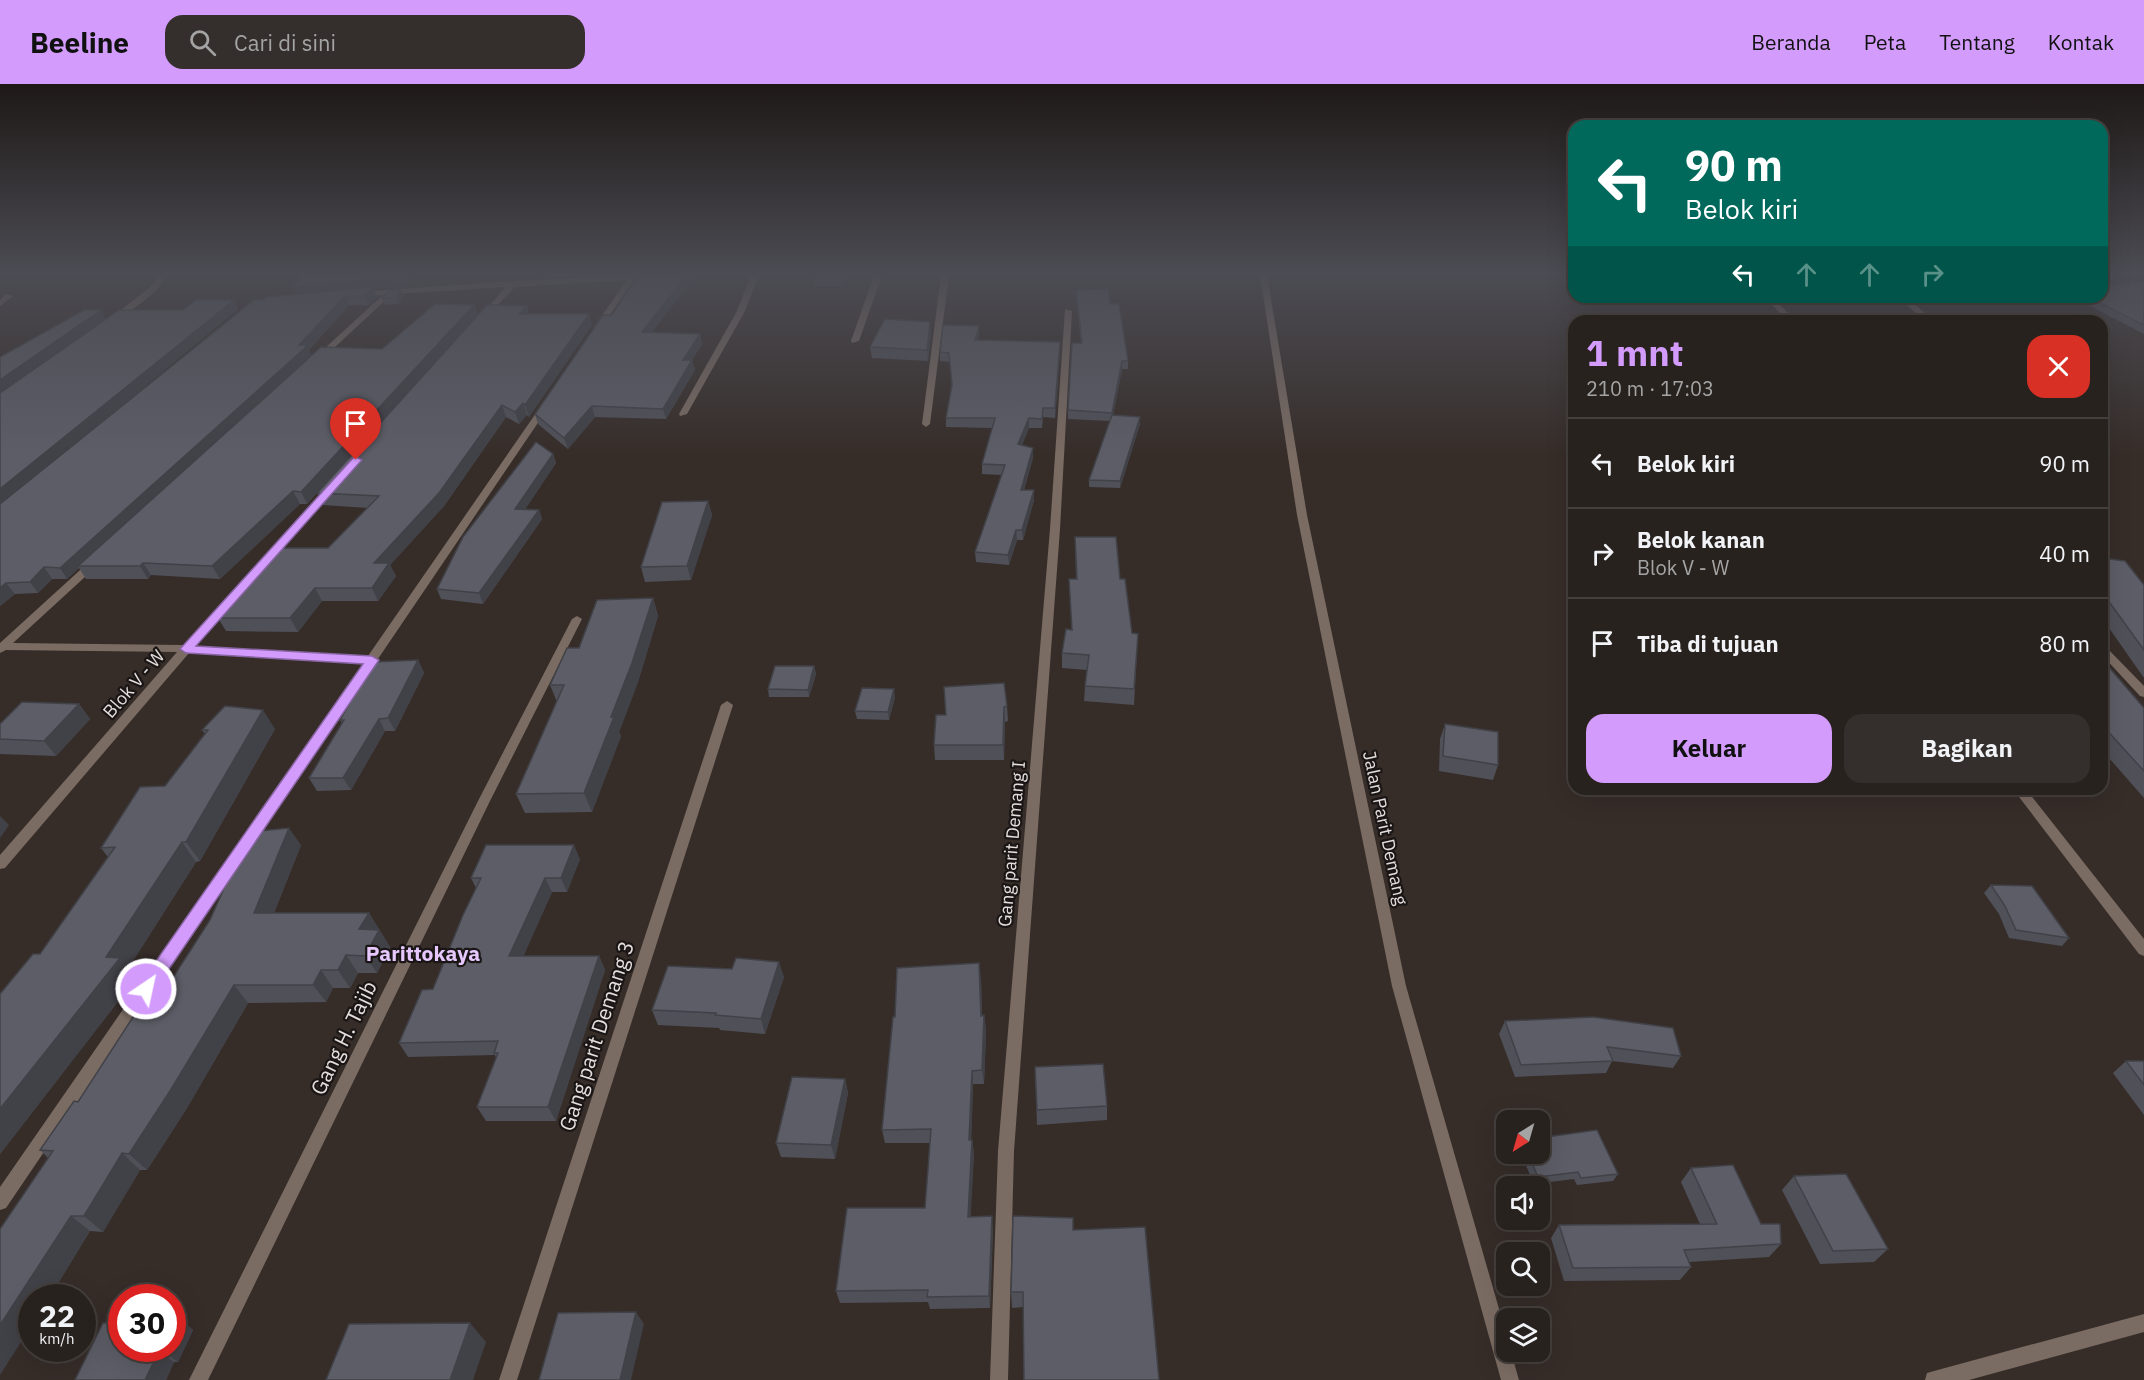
<!DOCTYPE html>
<html lang="id">
<meta charset="utf-8">
<style>
:root{--surface:#28221f;--page:#342f2c;--text:#f1f3f6;--muted:#a5a4a4;--line:#443f3d;--accent:#d39cfc}
body{margin:0;font-family:"IBM Plex Sans",sans-serif;background:var(--page);color:var(--text);height:100vh;display:flex;flex-direction:column;font-size:22px;white-space:nowrap}
*{box-sizing:border-box;margin:0}
p{font-size:20px;color:var(--muted)}
.icon{flex:none;width:33px;height:33px;fill:none;stroke:currentColor;stroke-width:2;stroke-linecap:round;stroke-linejoin:round}
.map{position:relative;flex:1;overflow:hidden}
.side{position:absolute;left:1568px;top:231px;width:540px;height:480px;display:flex;flex-direction:column;background:var(--surface);border-radius:18px;box-shadow:0 6px 24px #0002,0 0 0 2px var(--line)}
.side>*{flex:none}
.guide{position:absolute;left:1568px;top:36px;width:540px;height:183px;border-radius:18px;box-shadow:0 6px 24px #0002,0 0 0 2px var(--line);background:#00695c;color:#fff;overflow:hidden}
.needle{width:39px;rotate:217deg}
.controls{position:absolute;left:1496px;top:1026px;display:grid;gap:12px}
.controls a{display:grid;place-items:center;width:54px;height:54px;border-radius:12px;background:var(--surface);box-shadow:0 6px 24px #0002,0 0 0 2px var(--line);font-size:30px}
.speed{position:absolute;left:18px;top:1200px;display:flex;gap:12px;font-size:30px;font-weight:700;text-align:center}
.speed>*{display:grid;place-content:center;width:78px;height:78px;border-radius:50%;background:var(--surface);box-shadow:0 6px 24px #0002,0 0 0 2px var(--line);line-height:1}
.speed small{font-size:15px;font-weight:400}
.speed .limit{border:9px solid #d22;background:#fff;color:#111}
.pin{position:absolute;display:grid;place-items:center;width:51px;height:51px;color:#fff;margin:-62px -26px;border-radius:50% 50% 50% 0;rotate:-45deg;box-shadow:0 0 6px #0007}
.pin .icon{rotate:45deg}
.me{position:absolute;width:66px;margin:-33px;rotate:34deg;stroke-linejoin:round;filter:drop-shadow(0 0 4px #0008)}
.turn{display:flex;align-items:center;gap:21px;height:126px;padding:0 18px;font-size:27px}
.turn .icon{width:78px;height:78px;stroke-width:2.5}
.turn b{display:block;font-size:42px;line-height:51px}
.lanes{display:flex;align-items:center;height:57px;padding:0 18px;background:#0003;justify-content:center;gap:30px;direction:ltr}
.lanes .off{opacity:.35}
.round{display:grid;place-items:center;flex:none;width:63px;height:63px;border-radius:18px;background:var(--page)}
.summary{display:flex;align-items:center;justify-content:space-between;height:102px;padding:0 18px}
h1{font-size:36px;font-weight:800;line-height:45px;color:var(--accent)}
.primary-button{display:flex;gap:12px;margin-top:auto;padding:12px 18px}
.primary-button a{flex:1;height:69px;border-radius:18px;background:var(--accent);color:#111;font-size:24px;font-weight:800;line-height:69px;text-align:center}
.primary-button a+a{background:var(--page);color:var(--text)}
ul{padding:0;list-style:none}
li{display:flex;align-items:center;gap:18px;height:90px;padding:0 18px;border-top:2px solid var(--line)}
li div{flex:1}
li b{display:block;font-size:22px}
li em{font-style:normal}
header{display:flex;align-items:center;gap:36px;box-sizing:border-box;height:84px;padding:0 30px;background:var(--accent);color:#111}
header strong{font-size:28px}
nav{display:flex;gap:33px;margin-inline-start:auto;font-size:21px}
.search{width:420px;height:54px;background:var(--page);display:flex;align-items:center;gap:15px;box-sizing:border-box;padding:0 21px;border-radius:18px;color:var(--muted);font-size:22px}
.map>svg:first-child{display:block}
.lines{fill:none;stroke-linecap:round;stroke-linejoin:round}
.street{fill:#7b6c63;fill-rule:evenodd}
.wall{fill:#505059}
.shaded-wall{fill:#414148}
.building{fill:#5d5d67;stroke:#414148;stroke-width:1.5}
.route{fill:#d39cfc;stroke:#8965a4;stroke-width:1.5}
.labels{text-anchor:middle;stroke-width:4.5;stroke-linejoin:round;paint-order:stroke}
.street-label{font-size:18px;fill:#e5dedc;stroke:#1a1615}
.quarter-label{font-size:21px;font-weight:bold;fill:#e6c8fe;stroke:#1a1615}
.near-street-label{font-size:21px;fill:#e5dedc;stroke:#1a1615}
</style>
<header>
<strong>Beeline</strong>
<div class="search"><svg class="icon" aria-label="search" viewBox="0 0 24 24"><circle cx="10" cy="10" r="6"/><path d="M15 15l6 6"/></svg>Cari di sini</div>
<nav><a>Beranda</a><a>Peta</a><a>Tentang</a><a>Kontak</a></nav>
</header>
<div class="map">
<svg width="2144" height="1296" viewBox="0 0 2144 1296">
<rect width="100%" height="100%" fill="#362d29"/>
<g class="lines">
<g class="street">
<path d="M161,191H168L155,208L118,237H112V233L149,204Z"/>
<path d="M640,191H670L666,193L634,195L600,246L593,244L627,196L515,203L484,235H481V231L506,203L392,210L320,277L313,275L383,211L361,212L357,210L358,208L514,197Z"/>
<path d="M751,191H759L745,227L687,330L680,332L679,330L737,227Z"/>
<path d="M874,191H882L859,257L852,259L851,257Z"/>
<path d="M941,191H949L930,340L926,343L922,340Z"/>
<path d="M1260,191H1267L1307,431L1406,902L1506,1249V1268H1511L1519,1296H1501L1392,902L1297,431Z"/>
<path d="M6,210L13,212L0,222V216Z"/>
<path d="M1764,213H1772L1796,237H1788Z"/>
<path d="M1898,213H1906L1934,237H1925Z"/>
<path d="M1065,225L1072,227L1060,445L1014,1067L1008,1296H990L998,1067L1050,445Z"/>
<path d="M546,318L550,321L6,1124L0,1126V1103L363,579L189,569L5,784L0,785V771L177,568L6,566L0,569V559L90,477H98V481L13,559L183,561L327,403L330,402L335,405L333,407L195,562L368,572L543,319Z"/>
<path d="M577,532L582,535L490,717L208,1296H189L478,717L572,535Z"/>
<path d="M2102,561L2106,563L2144,602V613L2140,612L2102,571Z"/>
<path d="M727,617L733,621L517,1296H499L721,621Z"/>
<path d="M2013,705H2026L2144,855V872L2139,870Z"/>
<path d="M2144,1230V1248L1969,1296H1925L1927,1289L1934,1287Z"/>
</g>
</g>
<g class="wall">
<path d="M411,191L407,202L373,205L377,213L368,221H349L309,266L311,271L310,273L382,265L474,221L478,232L527,222L529,230L592,241L529,333L527,331L519,340L506,333L444,422L390,481L396,492L378,517H322L298,548L226,547L218,534L328,464L368,424L323,421L317,409L307,420H300L220,495L151,491L148,495H86L79,484L67,495H52L38,509L15,510L0,522V273L106,235L183,226L234,216L238,225L79,357L263,216L297,210L294,202Z"/>
<path d="M638,191H696L652,248L700,250L702,260L692,276L695,286L666,335L595,333L568,365L538,340L535,330L612,231Z"/>
<path d="M815,191H872L871,192L843,193L841,202H815L814,193Z"/>
<path d="M2144,198V250L2073,213H2102Z"/>
<path d="M400,205L403,212L399,220L385,221L382,214Z"/>
<path d="M1076,206L1110,220L1128,277V285H1122L1113,331L1140,333V340L1120,404L1089,403V396L1110,337L1068,335V326L1081,259Z"/>
<path d="M931,249L928,277L872,274L870,263Z"/>
<path d="M979,251L978,256L1060,266L1055,334L1043,333L1042,344H1029L1022,361L1033,364V374L1024,406H1034V416L1023,456H1017L1009,481L976,478L975,468L1002,391L982,390V380L992,344L946,343V334L952,301L950,278L940,277V268Z"/>
<path d="M553,370L556,379L525,425L539,426L542,435L483,520L441,515L437,505Z"/>
<path d="M708,417L712,431L691,496L645,498L641,483Z"/>
<path d="M1075,453L1120,495L1132,549L1138,550L1134,621L1084,617L1085,602L1087,586L1062,584V569L1072,546L1069,495H1076Z"/>
<path d="M2102,474L2144,501V594L2102,534Z"/>
<path d="M653,514L658,532L638,598L619,648L621,652L592,728L525,729L516,710L557,618L550,601L579,564Z"/>
<path d="M2102,575L2144,624V714L2102,666Z"/>
<path d="M418,576L424,589L395,647H385L351,706L317,707L309,694L342,639L340,636Z"/>
<path d="M814,582L816,590L809,613H769L768,605Z"/>
<path d="M895,613L889,636L857,635L855,627Z"/>
<path d="M79,620L90,635L56,672L0,670V640Z"/>
<path d="M1007,622L1008,637L1005,638L1004,676H935L934,661L946,631Z"/>
<path d="M1445,640L1498,681L1493,696L1439,687L1440,655Z"/>
<path d="M275,645L200,777L196,778L129,883L137,893L0,1070V910L40,870L108,773L101,764L165,702L205,650L202,646Z"/>
<path d="M301,761L274,829H369L390,863L377,889H358L350,904H333L326,918L248,919L187,1024L147,1086H140L103,1148L90,1147L49,1214H32L48,1074L40,1066L160,914Z"/>
<path d="M580,775L567,808H552L523,872H599L605,886L556,1037H486L477,1023L496,974L495,971L408,973L399,959L433,905L476,804L471,794Z"/>
<path d="M1991,801L2069,854L2062,862L2009,854L1999,830L1984,809Z"/>
<path d="M784,893L765,950L720,946L719,944L658,941L652,926Z"/>
<path d="M981,894L982,932L984,931L986,946L984,1000H973L971,1056H972L974,1069L970,1133L993,1145L990,1224L930,1225L928,1218L840,1219L836,1207L925,1124L930,1059H885L882,1046L895,933Z"/>
<path d="M1505,937L1681,972L1673,984L1612,977L1606,989L1515,993L1499,950Z"/>
<path d="M2126,977H2144V1031L2113,989Z"/>
<path d="M1035,983L1107,1022V1036L1037,1041Z"/>
<path d="M845,995L848,1009L835,1075L781,1073L776,1059Z"/>
<path d="M1521,1070H1539L1618,1090L1613,1097L1577,1101L1574,1095L1534,1100Z"/>
<path d="M1691,1084L1761,1140L1781,1160L1769,1173L1689,1178L1691,1183L1680,1196L1564,1197L1551,1154L1559,1141L1700,1140L1681,1098Z"/>
<path d="M1794,1092L1888,1165L1874,1178L1820,1180L1782,1106Z"/>
<path d="M1073,1134L1023,1223L1012,1224L1011,1208Z"/>
<path d="M179,1234L193,1246L178,1278H174L166,1296H75Z"/>
</g>
<g class="shaded-wall">
<path d="M404,191H411L407,202L373,205L377,213L368,221L364,212L298,211L294,202Z"/>
<path d="M686,191H696L644,258L642,248Z"/>
<path d="M841,191H843V193L841,202Z"/>
<path d="M400,205L403,212L399,220L396,214Z"/>
<path d="M345,212L349,221L309,266L311,271L309,274L78,482L79,484L67,495L60,484Z"/>
<path d="M234,216L238,225L0,422V405Z"/>
<path d="M474,221L478,232L307,420L301,408Z"/>
<path d="M527,222L530,233L519,230Z"/>
<path d="M101,226L106,235L0,311V296Z"/>
<path d="M589,230L592,241L529,333L525,321Z"/>
<path d="M930,238L931,249L928,277L927,266Z"/>
<path d="M979,242V251L976,265L975,256Z"/>
<path d="M700,250L702,260L685,286L683,276Z"/>
<path d="M1060,258V266L1055,334V324Z"/>
<path d="M692,276L695,286L666,335L663,325Z"/>
<path d="M1122,277V285L1112,337V329Z"/>
<path d="M523,319L527,331L519,340L515,328Z"/>
<path d="M502,321L506,333L444,422L390,481L396,492L378,517L372,504L374,479Z"/>
<path d="M592,322L595,333L568,365L564,354Z"/>
<path d="M1140,333V340L1120,404V397Z"/>
<path d="M1029,334V344L1018,369V360Z"/>
<path d="M1033,364V374L1021,416V406Z"/>
<path d="M553,370L556,379L519,435L515,425Z"/>
<path d="M1034,406V416L1023,456L1022,446Z"/>
<path d="M293,407L300,420L220,495L212,482Z"/>
<path d="M708,417L712,431L691,496L687,482Z"/>
<path d="M539,426L542,435L483,520L479,509Z"/>
<path d="M1016,446L1017,456L1009,481L1008,471Z"/>
<path d="M143,479L151,491L148,495L140,482Z"/>
<path d="M44,483L52,495L38,509L30,498Z"/>
<path d="M6,499L15,510L0,522V504Z"/>
<path d="M315,504L322,517L298,548L290,534Z"/>
<path d="M653,514L658,532L638,598L619,648L621,652L592,728L584,709Z"/>
<path d="M418,576L424,589L395,647L388,634Z"/>
<path d="M814,582L816,590L809,613L808,606Z"/>
<path d="M894,605L895,613L889,636L888,628Z"/>
<path d="M79,620L90,635L56,672L44,657Z"/>
<path d="M1004,623L1005,638L1004,676L1003,661Z"/>
<path d="M263,626L275,645L200,777L186,758Z"/>
<path d="M379,635L385,647L351,706L343,694Z"/>
<path d="M0,732L9,741L0,754Z"/>
<path d="M289,744L301,761L267,846L254,829Z"/>
<path d="M182,758L196,778L129,883L137,893L0,1070V1025L106,873Z"/>
<path d="M574,761L580,775L567,808L561,794Z"/>
<path d="M545,794L552,808L517,887L509,872Z"/>
<path d="M369,829L390,863L377,889L365,872L359,845Z"/>
<path d="M346,871L358,889L350,904L338,886Z"/>
<path d="M599,872L605,886L556,1037L548,1023Z"/>
<path d="M779,878L784,893L765,950L761,935Z"/>
<path d="M979,879L981,894L982,946L981,932Z"/>
<path d="M321,886L333,904L326,918L313,901Z"/>
<path d="M234,901L248,919L187,1024L147,1086L129,1070Z"/>
<path d="M984,931L986,946L984,1000L982,986Z"/>
<path d="M972,987L973,1000L971,1069L969,1056Z"/>
<path d="M845,995L848,1009L835,1075L831,1061Z"/>
<path d="M972,1056L974,1069L970,1146L968,1133Z"/>
<path d="M122,1069L140,1086L103,1148L84,1132Z"/>
<path d="M71,1132L90,1147L49,1214H32V1241L0,1291V1241Z"/>
<path d="M992,1132L993,1145L990,1224L989,1212Z"/>
<path d="M636,1228L644,1240L631,1296H620Z"/>
<path d="M179,1234L193,1246L178,1278L163,1267L164,1264H172V1247Z"/>
<path d="M470,1239L486,1258L473,1296H450Z"/>
<path d="M159,1267L174,1278L166,1296H145Z"/>
</g>
<g class="building">
<path d="M302,191H404L403,193L294,202Z"/>
<path d="M638,191H686L642,248L700,250L683,276H692L663,325L592,322L564,354L535,330L603,231H612Z"/>
<path d="M815,191H841L840,193H814Z"/>
<path d="M2144,198V241L2088,213H2102V202Z"/>
<path d="M373,203L364,212H345L299,261H307L305,264L60,484L44,483L30,498L6,499L0,504V420L254,216H263L266,213Z"/>
<path d="M400,205L396,214H382L391,206Z"/>
<path d="M1108,205L1110,220H1119L1128,277H1122L1112,329L1068,326L1072,259H1082L1076,206Z"/>
<path d="M196,216H234L0,405V309L119,226H183Z"/>
<path d="M435,220L474,221L301,408L293,407L212,482L143,479L140,482H78L321,263L382,265Z"/>
<path d="M487,221L527,222L519,230H589L525,321L523,319L515,328L502,321L439,409L374,479H389L372,504H315L290,534H218L278,464H328L379,412L317,409Z"/>
<path d="M84,226H101L0,296V273Z"/>
<path d="M885,235L930,238L927,266L870,263Z"/>
<path d="M943,241L979,242L975,256L1060,258L1055,324H1043L1042,335L1029,334L1018,360L1033,364L1021,406H1034L1022,446H1016L1008,471L975,468L1005,381L982,380L995,334H946L952,301L949,269L940,268Z"/>
<path d="M1112,331L1140,333L1120,397L1089,396Z"/>
<path d="M536,358L553,370L515,425L539,426L479,509L437,505L463,453Z"/>
<path d="M708,417L687,482L641,483L662,418Z"/>
<path d="M1075,453H1116L1120,495H1125L1132,549L1138,550L1134,605L1085,602L1089,571L1062,569L1066,545L1072,546L1069,495H1077Z"/>
<path d="M2102,474L2125,477L2144,501V566L2102,508Z"/>
<path d="M653,514L632,579L611,633H614L584,709L516,710L564,601H550L567,564H579L597,516Z"/>
<path d="M2102,575L2144,624V687L2102,641H2108L2102,634Z"/>
<path d="M418,576L388,634L379,635L343,694H309L344,636H340L373,578Z"/>
<path d="M775,582H814L808,606L768,605Z"/>
<path d="M1004,599L1007,622L1004,623L1003,661H934L936,631H946L944,603Z"/>
<path d="M862,604L894,605L888,628L855,627Z"/>
<path d="M22,618L79,620L44,657L0,655V640Z"/>
<path d="M225,622L263,626L186,758H182L106,873L120,874L0,1025V910L33,870H40L115,763L101,764L140,703L165,702L208,646H202Z"/>
<path d="M1445,640L1498,648V681L1443,672Z"/>
<path d="M289,744L254,829H369L359,845L379,846L365,872L346,871L338,886H321L313,901H234L170,1007L129,1070L122,1069L84,1132H71L0,1241V1145L53,1067L40,1066L74,1017L78,1018L146,913L160,914L210,836L249,748Z"/>
<path d="M486,761H574L561,794H545L509,872H599L548,1023H477L498,969H494L498,957L399,959L422,906L433,905L463,831L481,794H471Z"/>
<path d="M1991,801L2032,802L2069,854L2016,846L2005,822Z"/>
<path d="M736,874L779,878L761,935L715,931L716,929L652,926L668,882L732,885Z"/>
<path d="M979,879L981,932L984,931L982,986L972,987L969,1056H972L968,1133L992,1132L989,1212L927,1213L928,1206L836,1207L847,1124H925L931,1045L882,1046L893,933H895L897,884Z"/>
<path d="M1593,933L1673,944L1681,972L1607,963L1613,977L1521,981L1505,937Z"/>
<path d="M2126,977H2144V1001Z"/>
<path d="M1103,980L1107,1022L1037,1026L1035,983Z"/>
<path d="M792,993L845,995L831,1061L776,1059Z"/>
<path d="M1597,1046L1618,1090L1581,1094L1578,1088L1538,1093L1528,1070H1539V1054Z"/>
<path d="M1733,1081L1761,1140H1780L1781,1160L1684,1166L1691,1183L1573,1184L1559,1141L1717,1140L1691,1084Z"/>
<path d="M1846,1090L1888,1165L1833,1167L1794,1092Z"/>
<path d="M1013,1132L1073,1134V1146L1145,1143L1159,1296H1024L1023,1208H1011Z"/>
<path d="M636,1228L620,1296H539L558,1229Z"/>
<path d="M179,1234L172,1247V1235Z"/>
<path d="M122,1238V1264H164L163,1267H159L145,1296H75L103,1239Z"/>
<path d="M470,1239L450,1296H326L349,1240Z"/>
</g>
<linearGradient id="sky" x2="0" y2="1"><stop stop-color="#1e1917"/><stop offset="0.51" stop-color="#4c4c54"/><stop offset="1" stop-color="#4c4c54" stop-opacity="0"/></linearGradient>
<rect width="2144" height="372" fill="url(#sky)"/>
<path class="route" d="M356,373L362,376L360,378L196,562L372,572L379,576L152,910L146,912L140,910L138,905L140,900L363,580L186,569L180,565L353,374Z"/>
<g class="labels">
<g class="street-label">
<text transform="translate(134 600) rotate(-49)" y="6">Blok V - W</text>
<text transform="translate(1385 744) rotate(78)" y="6">Jalan Parit Demang</text>
<text transform="translate(1012 760) rotate(-85)" y="6">Gang parit Demang I</text>
</g>
<g class="quarter-label">
<text x="423" y="877">Parittokaya</text>
</g>
<g class="near-street-label">
<text transform="translate(597 952) rotate(-72)" y="7">Gang parit Demang 3</text>
<text transform="translate(344 954) rotate(-64)" y="7">Gang H. Tajib</text>
</g>
</g>
</svg>
<div class="controls">
<a><svg class="needle" viewBox="-14 -14 28 28"><path d="M0-13l5 13h-10z" fill="#e53935"/><path d="M0 13l5-13h-10z" fill="#a5a4a4"/></svg></a>
<a><svg class="icon" aria-label="sound" viewBox="0 0 24 24"><path d="M4 9h4l5-4v14l-5-4H4zM17 9q2 3 0 6"/></svg></a>
<a><svg class="icon" aria-label="search" viewBox="0 0 24 24"><circle cx="10" cy="10" r="6"/><path d="M15 15l6 6"/></svg></a>
<a><svg class="icon" aria-label="layers" viewBox="0 0 24 24"><path d="M12 4l9 5-9 5-9-5zM3 14l9 5 9-5"/></svg></a>
</div>
<div class="speed"><div>22<small>km/h</small></div><div class="limit">30</div></div>
<div class="pin" style="left:356px;top:376px;background:#d93025"><svg class="icon" aria-label="arrive" viewBox="0 0 24 24"><path d="M6 21V4h12l-3 4 3 4H6"/></svg></div>
<svg class="me" style="left:146px;top:905px" viewBox="-20 -20 40 40"><circle r="17" fill="#d39cfc" stroke="#fff" stroke-width="3"/><path d="M0-11L8 9 0 5-8 9z" fill="#fff"/></svg>
<div class="guide">
<div class="turn"><svg class="icon" aria-label="left" viewBox="0 0 24 24"><path d="M17 20v-9H6M10 6l-5 5 5 5"/></svg><div><b>90 m</b>Belok kiri</div></div>
<div class="lanes"><svg class="icon" aria-label="left" viewBox="0 0 24 24"><path d="M17 20v-9H6M10 6l-5 5 5 5"/></svg><svg class="icon off" aria-label="ahead" viewBox="0 0 24 24"><path d="M12 20V5M6 11l6-6 6 6"/></svg><svg class="icon off" aria-label="ahead" viewBox="0 0 24 24"><path d="M12 20V5M6 11l6-6 6 6"/></svg><svg class="icon off" aria-label="right" viewBox="0 0 24 24"><path d="M7 20v-9h11M14 6l5 5-5 5"/></svg></div>
</div>
<section class="side">
<div class="summary"><div><h1>1 mnt</h1><p>210 m · 17:03</p></div><a class="round" style="background:#d93025;color:#fff"><svg class="icon" aria-label="close" viewBox="0 0 24 24"><path d="M6 6l12 12M18 6L6 18"/></svg></a></div>
<ul>
<li><svg class="icon" aria-label="left" viewBox="0 0 24 24"><path d="M17 20v-9H6M10 6l-5 5 5 5"/></svg><div><b>Belok kiri</b></div><em>90 m</em></li>
<li><svg class="icon" aria-label="right" viewBox="0 0 24 24"><path d="M7 20v-9h11M14 6l5 5-5 5"/></svg><div><b>Belok kanan</b><p>Blok V - W</p></div><em>40 m</em></li>
<li><svg class="icon" aria-label="arrive" viewBox="0 0 24 24"><path d="M6 21V4h12l-3 4 3 4H6"/></svg><div><b>Tiba di tujuan</b></div><em>80 m</em></li>
</ul>
<div class="primary-button"><a>Keluar</a><a>Bagikan</a></div>
</section>
</div>
